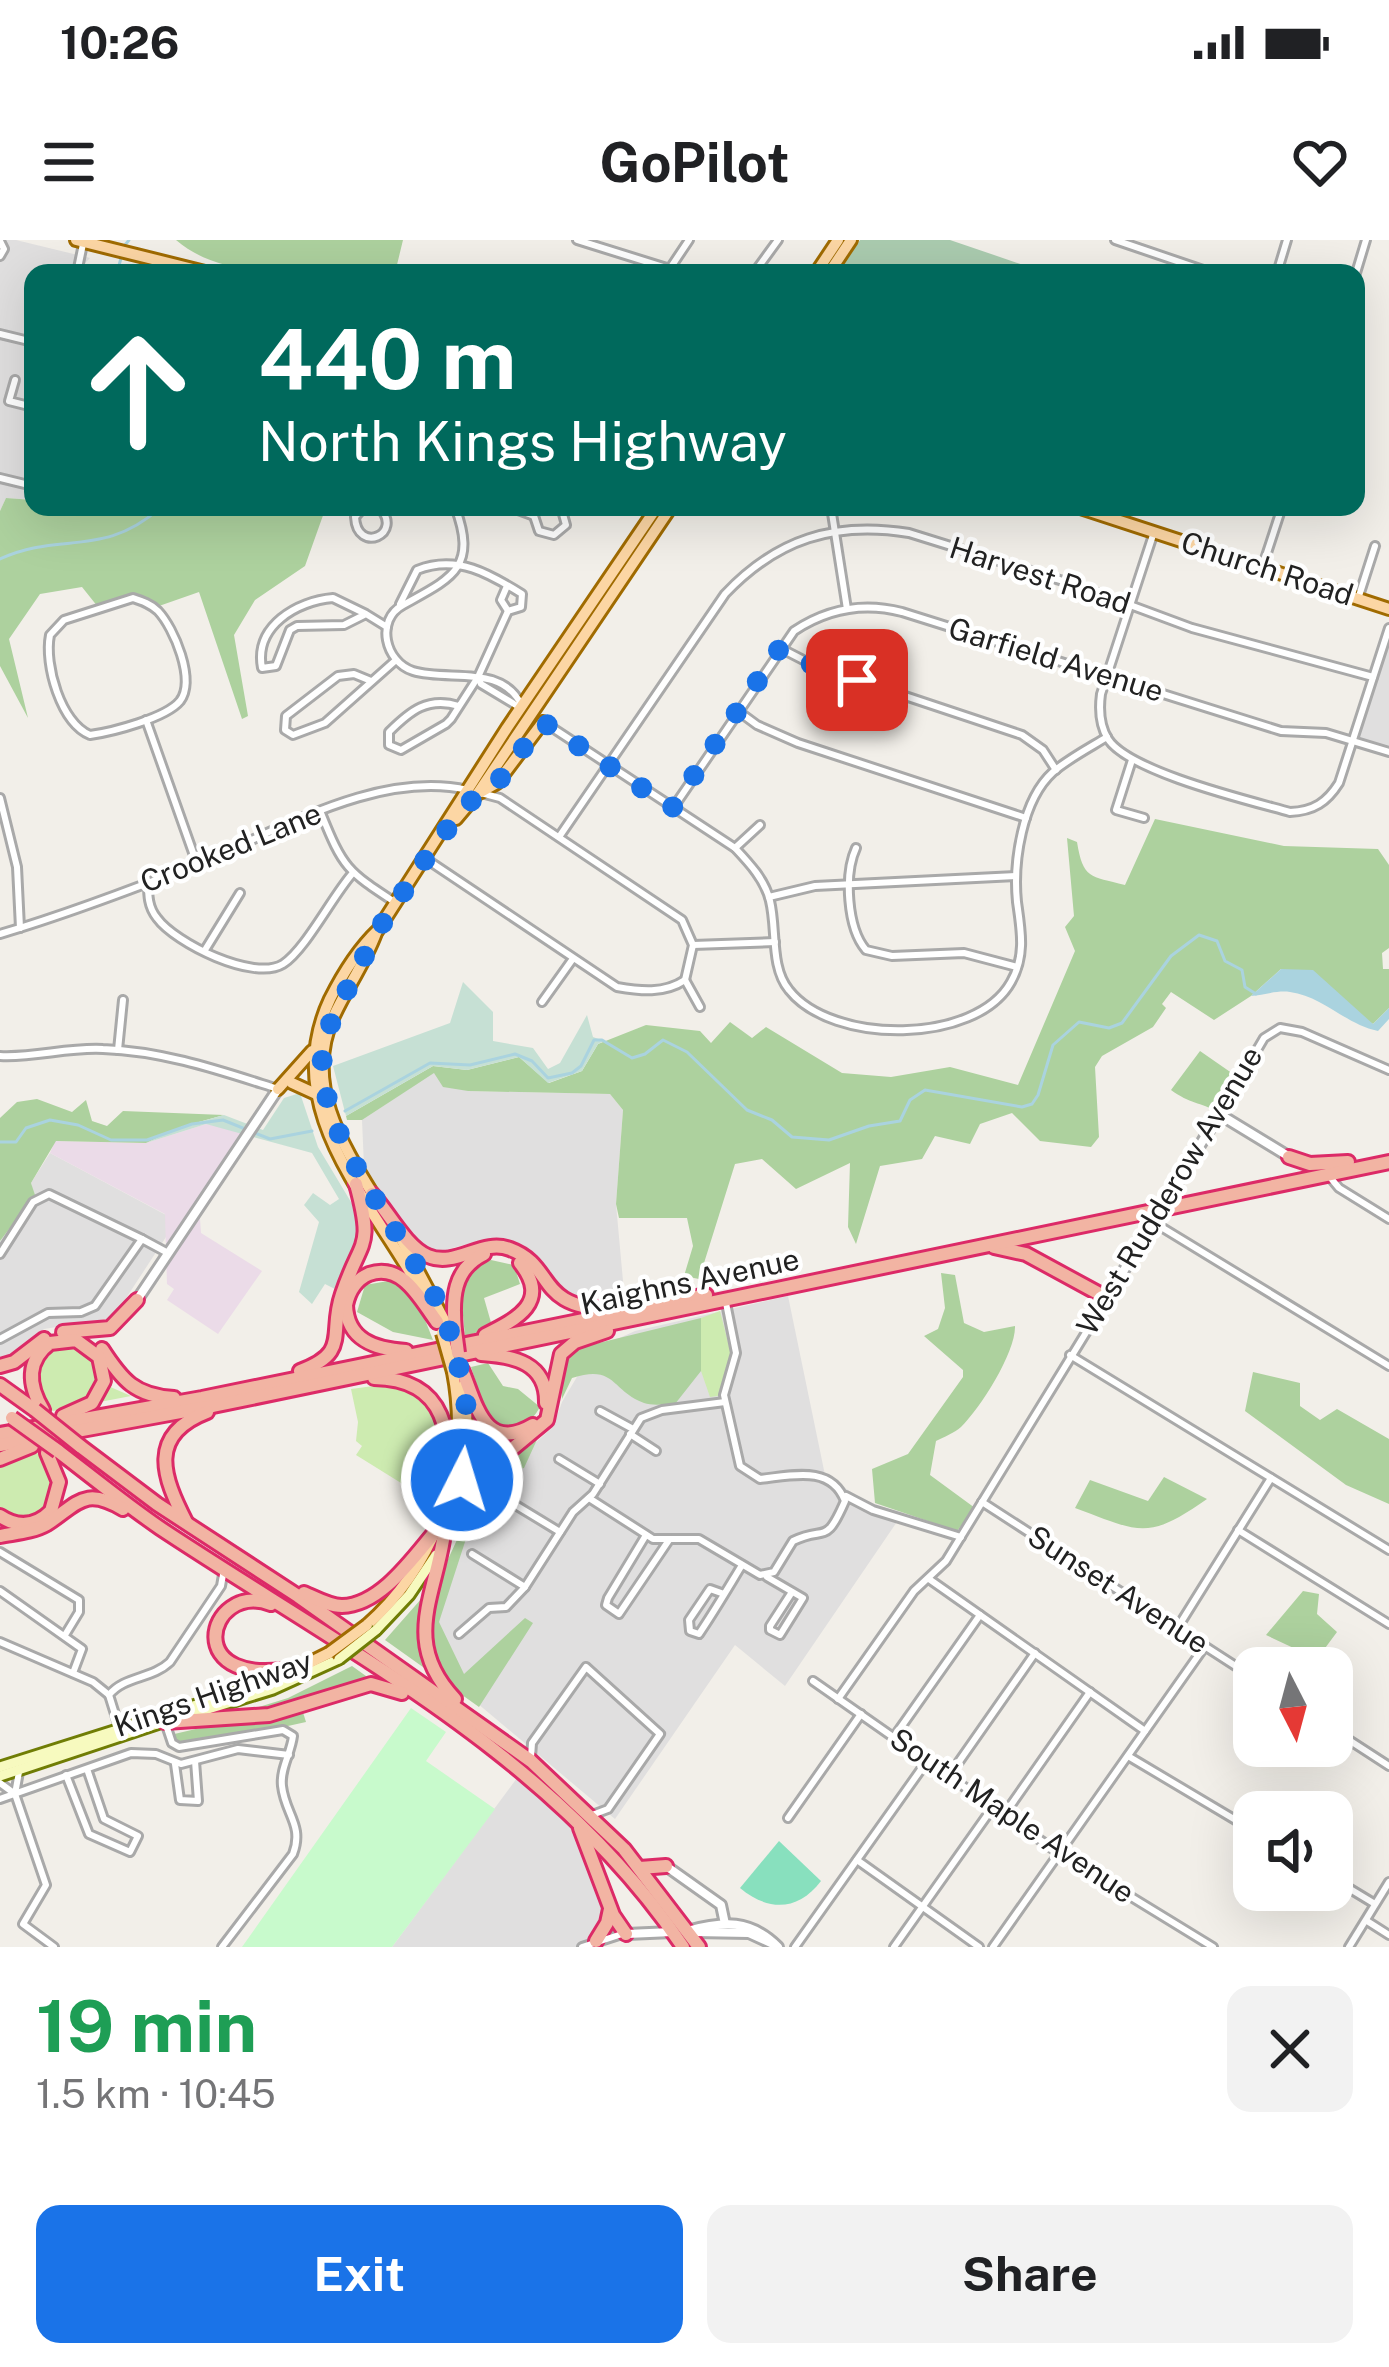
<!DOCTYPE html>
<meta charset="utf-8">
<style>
:root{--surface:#fff;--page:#f2f2f2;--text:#202124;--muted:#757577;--accent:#1a73e8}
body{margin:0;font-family:"Public Sans",sans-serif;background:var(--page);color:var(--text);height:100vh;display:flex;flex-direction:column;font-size:45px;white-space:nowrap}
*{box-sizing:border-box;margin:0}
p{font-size:39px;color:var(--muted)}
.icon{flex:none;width:66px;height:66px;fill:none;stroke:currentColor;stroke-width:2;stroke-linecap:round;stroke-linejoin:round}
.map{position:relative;height:1707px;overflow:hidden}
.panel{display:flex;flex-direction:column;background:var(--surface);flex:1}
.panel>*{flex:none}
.banner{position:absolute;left:24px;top:24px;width:1341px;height:252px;border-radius:24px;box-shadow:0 12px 48px #0002;background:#00695c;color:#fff;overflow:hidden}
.needle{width:78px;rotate:174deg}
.buttons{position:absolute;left:1233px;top:1407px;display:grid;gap:24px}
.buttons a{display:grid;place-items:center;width:120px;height:120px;border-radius:24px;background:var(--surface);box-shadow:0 12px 48px #0002;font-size:60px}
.pin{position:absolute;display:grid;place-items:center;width:102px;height:102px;color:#fff;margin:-51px;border-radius:24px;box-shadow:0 6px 18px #0006}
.me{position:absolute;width:132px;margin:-66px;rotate:5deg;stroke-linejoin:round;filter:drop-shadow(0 0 9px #0008)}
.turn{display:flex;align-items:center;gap:42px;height:252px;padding:0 36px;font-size:54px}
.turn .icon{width:156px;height:156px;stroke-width:2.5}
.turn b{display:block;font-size:84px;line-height:102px}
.round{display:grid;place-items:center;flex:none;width:126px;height:126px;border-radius:24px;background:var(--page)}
.head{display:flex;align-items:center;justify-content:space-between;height:204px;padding:0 36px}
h1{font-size:72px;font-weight:700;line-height:90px;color:#1e9e55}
.button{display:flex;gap:24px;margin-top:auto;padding:24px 36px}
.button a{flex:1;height:138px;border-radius:24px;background:var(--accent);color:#fff;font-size:48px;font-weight:700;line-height:138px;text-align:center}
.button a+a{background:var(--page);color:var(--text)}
.status{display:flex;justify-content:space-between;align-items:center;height:84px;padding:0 60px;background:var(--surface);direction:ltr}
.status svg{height:33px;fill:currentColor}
header{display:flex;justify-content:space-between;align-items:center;height:156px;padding:0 36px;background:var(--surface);font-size:54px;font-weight:700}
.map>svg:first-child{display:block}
.residential{fill:#e0dfdf}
.industrial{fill:#ebdbe8}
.grass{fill:#cdebb0}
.forest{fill:#add19e}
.wetland{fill:#c6e0d4}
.cemetery{fill:#aacbaf}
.park{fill:#c8facc}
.pitch{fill:#88e0be}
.water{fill:#aad3df}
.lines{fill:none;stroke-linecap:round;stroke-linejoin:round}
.stream{stroke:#aad3df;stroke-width:3}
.minor-casing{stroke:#a9a9a9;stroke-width:12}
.tertiary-casing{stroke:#a9a9a9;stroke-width:14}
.secondary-casing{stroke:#707d05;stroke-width:15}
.primary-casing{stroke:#a06b00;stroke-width:16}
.trunk-casing{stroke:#dc2a67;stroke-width:18}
.minor{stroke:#fff;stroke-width:6}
.tertiary{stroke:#fff;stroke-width:8}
.secondary{stroke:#f7fabf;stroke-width:9}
.primary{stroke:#fcd6a4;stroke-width:10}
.trunk{stroke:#f2b4a3;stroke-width:12}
.secondary-bridge-casing{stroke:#707d05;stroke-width:15;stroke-linecap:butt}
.primary-bridge-casing{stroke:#a06b00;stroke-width:16;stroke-linecap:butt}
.trunk-bridge-casing{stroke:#dc2a67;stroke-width:18;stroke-linecap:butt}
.secondary-bridge{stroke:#f7fabf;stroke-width:9}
.primary-bridge{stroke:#fcd6a4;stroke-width:10}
.trunk-bridge{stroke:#f2b4a3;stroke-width:12}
.route{stroke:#1a73e8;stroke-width:21;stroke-dasharray:0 37.8}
.labels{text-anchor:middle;stroke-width:9;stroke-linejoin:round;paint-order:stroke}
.street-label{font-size:30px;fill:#222;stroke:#fff}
</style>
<div class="status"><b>10:26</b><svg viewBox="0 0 49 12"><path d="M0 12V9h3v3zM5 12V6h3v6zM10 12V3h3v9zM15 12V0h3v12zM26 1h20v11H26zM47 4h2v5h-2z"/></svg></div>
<header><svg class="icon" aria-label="menu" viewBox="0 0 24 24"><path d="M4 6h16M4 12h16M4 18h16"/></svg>GoPilot<svg class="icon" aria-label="heart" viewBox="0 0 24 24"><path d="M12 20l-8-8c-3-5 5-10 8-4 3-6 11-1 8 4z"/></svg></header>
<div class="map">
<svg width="1389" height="1707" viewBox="0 0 1389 1707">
<rect width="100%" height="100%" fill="#f2efe9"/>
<g class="residential">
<path d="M0,0H16L90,18L84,24V33H33V260L6,258L0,271Z"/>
<path d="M1389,387V512L1351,501Z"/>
<path d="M434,832L468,851L610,854L623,870L616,964L624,1052L621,1057L582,1061L564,1055L529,1013L508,1002L479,1001L437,1012L416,1003L364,926L362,880Z"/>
<path d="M50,913L166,975V997L113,1078L44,1089L12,1114L0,1118V1001L34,955L31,943Z"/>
<path d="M788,1056L825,1235L868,1263L903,1273L785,1446L735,1405L615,1579L471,1458L435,1385L477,1255L553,1187L562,1162L593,1110L635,1091Z"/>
<path d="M517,1538L574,1589L589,1616L602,1661L603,1681L594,1692L599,1707H392Z"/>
</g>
<path class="industrial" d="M206,884L246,892L199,964L201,993L262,1031L218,1094L167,1060L174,1049L167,1044L165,974L50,913L55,901L146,903Z"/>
<g class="grass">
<path d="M720,1071L732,1118L718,1156L710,1157L701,1131V1078Z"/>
<path d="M60,1104L92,1113L99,1142L131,1156L53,1171L48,1168L34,1132Z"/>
<path d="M389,1144C398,1147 410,1149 417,1154C450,1179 446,1229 443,1265L430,1261L356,1215L362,1206L356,1201L358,1182L351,1149Z"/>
<path d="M36,1211L50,1231L54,1256L34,1279L12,1280L0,1268V1226L9,1217Z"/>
</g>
<g class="forest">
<path d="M176,0H403L395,33C329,33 227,45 176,0Z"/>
<path d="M6,258L33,260V267H326L305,326L255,360L234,395L248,476L242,479L199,352L159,366L135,353L98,367L82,347L40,354L9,399L28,478L0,426V271Z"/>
<path d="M1155,579L1284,606L1378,609L1389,625V708L1382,713L1383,729H1389V768L1373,784L1281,729L1251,756L1214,780L1171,752L1162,764L1166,768L1153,787L1102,816L1095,827L1099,897L1091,907L1040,901L1012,873L980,884L970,904L935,896L922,919L880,926L856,1004L848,987L850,923L796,949L762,919L735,924L699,1039L684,1036L693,1006L687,978H619L616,964L623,870L610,854L468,851L443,847L434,833L362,880H347L346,876L433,826L467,830L519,817L549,843L582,831L598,804L646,785L700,791L711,803L730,782L752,798L766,787L842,833L891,837L950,827L1018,845L1075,711L1065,687L1074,676L1067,598L1077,602C1083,639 1090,636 1125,645Z"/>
<path d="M1200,811L1236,836L1218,872C1200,862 1190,864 1171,850Z"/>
<path d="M37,859L72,872L86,860L92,881L107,886L123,871L224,875L181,887L146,903L56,901L31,943L35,955L0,1001V878L17,862Z"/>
<path d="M491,1020L514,1025L520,1044L484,1058L492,1086L465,1097L461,1053L470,1029Z"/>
<path d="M941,1033L955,1035L964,1083L984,1092L1015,1086C1016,1112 980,1169 961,1187C954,1193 944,1197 936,1201L930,1235L975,1268L957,1291L875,1263L872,1229L908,1214L963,1137V1130L924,1096L938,1089L945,1068Z"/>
<path d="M394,1040L420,1067L433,1100L393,1092L357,1072L365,1045Z"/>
<path d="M701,1078V1131L675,1164C666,1164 652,1166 644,1163C611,1151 616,1124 572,1138L562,1159L560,1132L574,1109Z"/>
<path d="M488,1123L503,1146L518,1149L540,1167C529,1186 520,1189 498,1187L485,1171L471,1127Z"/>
<path d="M1253,1132L1300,1143V1166L1320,1180L1337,1169L1389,1199V1264L1346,1245L1245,1171Z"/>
<path d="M541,1191L524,1228L496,1234L476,1268L439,1382L464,1434L525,1378L533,1383L479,1467L385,1400L422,1358L431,1356L462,1289L473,1246Z"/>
<path d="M1164,1237L1207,1259C1147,1301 1140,1292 1075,1268L1090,1240L1148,1261Z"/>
<path d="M1303,1351L1319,1354L1317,1374L1337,1392L1317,1419L1266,1395Z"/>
<path d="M352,1426L373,1441L301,1466L306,1482L184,1509L172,1501L170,1495L213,1485L214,1481L288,1458Z"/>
</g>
<g class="wetland">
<path d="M463,742L493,772V801L533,808L548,829L560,823L587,775L593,797L604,801L598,804L582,831L548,843L519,817L467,830L433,826L346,876L333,826L450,783Z"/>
<path d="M300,853L318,907L357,972L361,999L339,1051L325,1044L312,1064L299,1052L319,982L304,965L313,953L330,965L339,959L312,913L206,884L146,903L181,887L224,875L263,890L284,858Z"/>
</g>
<path class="cemetery" d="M860,0H950L1047,33H838Z"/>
<path class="park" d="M411,1468L446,1492L426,1521L495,1569L392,1707H242Z"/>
<path class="pitch" d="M779,1601L821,1641C798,1671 769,1672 740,1648Z"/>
<path class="water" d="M1281,729L1313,730L1373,784L1389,768V779L1378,791C1345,784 1322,756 1290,752C1278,750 1263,755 1251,756Z"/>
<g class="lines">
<g class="stream">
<path d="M125,5L129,0"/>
<path d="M117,33L121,18"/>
<path d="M0,319C59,291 104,319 161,267"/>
<path d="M345,871L430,823L470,825L515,814L532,821L548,838L572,833L581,826L594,800H602L632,818L645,814L663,800L687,812L747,870L772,880L792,897L829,900L869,886L900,881L910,860L925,850L1022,867L1032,864L1038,855L1053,805L1079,782L1109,788L1122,783L1171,716L1199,695L1217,701L1225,721L1242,730L1245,747L1256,754"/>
<path d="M0,902H16L26,888L50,880L78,885L111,900H147L192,884L223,880L270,899L312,891"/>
</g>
<g class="minor-casing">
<g id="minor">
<path d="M577,0L670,29"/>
<path d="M1115,0L1212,33"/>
<path d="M0,1L4,9L0,16"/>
<path d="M77,33L83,4"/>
<path d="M667,33L689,0"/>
<path d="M754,33L778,0"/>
<path d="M1277,33L1287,0"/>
<path d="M1356,33L1366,0"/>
<path d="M0,94L33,102"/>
<path d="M15,140L9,161L33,167"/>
<path d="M0,238L33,246"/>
<path d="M364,267L355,277C357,315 405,294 379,267"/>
<path d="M455,267C478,328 452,338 403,365C375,380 385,422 413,431C449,442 502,423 522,466"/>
<path d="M510,267L534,276"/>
<path d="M831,267L847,369"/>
<path d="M534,276L539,291L554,295L566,285L561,267"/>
<path d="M1154,292L1101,454C1099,469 1100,486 1108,499C1129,532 1251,561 1290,572C1314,571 1327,562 1339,543L1389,388"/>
<path d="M1263,325L1282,267"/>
<path d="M507,346L501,360L508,371"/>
<path d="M133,358C142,361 151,364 158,371C174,388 196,440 180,461C166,478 112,492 90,495C61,483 44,425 50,395L64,380Z"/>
<path d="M1358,359L1375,306"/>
<path d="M400,364L417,330C457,314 490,334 522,354L521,367L508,371L478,437L451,479L446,484L401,510L389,505V492C410,471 428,456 459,466"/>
<path d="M366,374L333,358C297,361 254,386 262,428L276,426L290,390L297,386L344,385L366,374L387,387"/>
<path d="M780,408L815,426L1022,495L1043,510L1056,530"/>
<path d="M478,437L481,444L519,467"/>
<path d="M371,441L354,434L338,436L286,476L285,490L293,495L325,483L396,420"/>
<path d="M738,471L757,485L798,503L1026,578"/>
<path d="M146,480L197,624"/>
<path d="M542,481L735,608C750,624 765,640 770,661C777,689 770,727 789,750C832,805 976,805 1011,742C1026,716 1021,690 1017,662C1013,622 1022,560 1053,532C1068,519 1089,508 1107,497"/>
<path d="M1132,520L1116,570L1144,578"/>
<path d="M481,553L500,558L682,680L693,705L685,740"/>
<path d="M0,558L17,627L20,688"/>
<path d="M673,568L794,391C827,369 863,362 902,372L1281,491L1326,493L1389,512"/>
<path d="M321,573C343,628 347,631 396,663"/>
<path d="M559,597L725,354C777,299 834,281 909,293L1079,346L1192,388L1373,437"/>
<path d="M735,608L760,585"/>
<path d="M856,608C844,634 847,688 866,710L892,716L964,713L1017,727"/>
<path d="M426,619L617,747C640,751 664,754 685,740"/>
<path d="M148,642C148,655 148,667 157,678C175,703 254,742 283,724C305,710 332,657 352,634"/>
<path d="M769,657L815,646L1016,636"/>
<path d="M0,694C68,674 136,648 202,622C282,589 379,530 468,550"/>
<path d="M693,705L775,702"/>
<path d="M205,710L240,653"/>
<path d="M685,740L700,767"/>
<path d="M542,762L572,720"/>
<path d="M118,810L123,760"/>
<path d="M0,816C34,818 68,807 103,809C164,811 221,831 278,849"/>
<path d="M1220,873L1264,798L1280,788L1302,792L1389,830"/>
<path d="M1329,936L1339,948L1389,979"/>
<path d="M1153,982L1389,1126"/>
<path d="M142,999L168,1013"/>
<path d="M0,1014L33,962L49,954L142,999L95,1066L81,1072L48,1073L0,1099"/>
<path d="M1070,1115L1389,1310"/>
<path d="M600,1171L633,1189"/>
<path d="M630,1194L656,1211"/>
<path d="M559,1219L600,1244"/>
<path d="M846,1256L873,1270L961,1297"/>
<path d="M589,1258L653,1299H699L760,1335L774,1332L793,1301C826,1285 825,1307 845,1261C831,1224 790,1236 760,1239L740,1226L724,1155L736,1113L726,1063"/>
<path d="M509,1261L560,1292"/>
<path d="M982,1262L1254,1438"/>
<path d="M1238,1290L1389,1384"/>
<path d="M646,1295L608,1358L606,1365L619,1374L669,1300"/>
<path d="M0,1312L79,1360V1372L65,1395"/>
<path d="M472,1314L525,1347"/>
<path d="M767,1337C779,1344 791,1351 803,1358L780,1395L770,1390V1386L792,1352"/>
<path d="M929,1339L1145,1491"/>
<path d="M0,1351L82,1409L73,1433"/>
<path d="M724,1354L710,1349L689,1380L690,1391L699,1394C714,1372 728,1348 742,1325"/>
<path d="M1178,1387L1271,1238"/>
<path d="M459,1394L489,1368L506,1367L525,1347L573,1272L593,1254L641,1178L662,1170L725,1162"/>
<path d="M0,1402L93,1442L109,1455"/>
<path d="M813,1441L1053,1609L1213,1707"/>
<path d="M838,1459L914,1351L946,1321L1106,1060"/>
<path d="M166,1485L172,1503L179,1507L283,1490L293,1496C291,1513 280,1529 282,1546C285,1574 304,1585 293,1614L222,1707"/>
<path d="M119,1487L109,1455C124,1436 152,1439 170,1422L221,1346L224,1329"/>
<path d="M1332,1489L1389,1526"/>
<path d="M894,1497L980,1375"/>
<path d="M1128,1516L1254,1591"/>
<path d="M531,1517L532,1503L586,1427L660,1494L608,1569L592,1575"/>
<path d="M175,1524L180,1560L198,1561L195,1521"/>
<path d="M19,1532L15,1554L46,1645L23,1684L54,1707"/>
<path d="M66,1535L89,1594L130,1612L138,1596L104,1579L87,1529"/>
<path d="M949,1536L1035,1413"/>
<path d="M0,1543L15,1554"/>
<path d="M0,1559L131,1513L156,1514L181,1524L238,1509L289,1515"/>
<path d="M1004,1575L1090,1452"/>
<path d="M788,1578L861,1474"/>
<path d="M857,1620L979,1707"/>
<path d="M1332,1638L1375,1664"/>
<path d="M1367,1681L1389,1695"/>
<path d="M582,1707L622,1694"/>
<path d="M795,1707L927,1521"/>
<path d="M894,1707L993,1567"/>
<path d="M993,1707L1205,1406"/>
<path d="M1349,1707L1389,1642"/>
</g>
</g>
<g class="tertiary-casing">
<g id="tertiary">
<path d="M1107,1058L1219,874L1288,916"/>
<path d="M137,1060L278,849"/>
<path d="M666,1626L721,1665L725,1684"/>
<path d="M687,1691C724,1681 750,1679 778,1707"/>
<path d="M695,1692L749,1693L773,1704"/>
<path d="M627,1694L672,1692"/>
</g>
</g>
<g class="secondary-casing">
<g id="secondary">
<path d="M376,1390L409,1355L436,1315"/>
<path d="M182,1477L273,1449L339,1419"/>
<path d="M0,1527L250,1448L298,1429"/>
<path d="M0,1536L166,1481"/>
</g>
</g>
<g class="primary-casing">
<g id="primary">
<path d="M76,0L209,33"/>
<path d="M816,33L838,0"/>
<path d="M829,33L851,0"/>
<path d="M1077,267L1389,369"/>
<path d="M481,552L497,543L543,482"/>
<path d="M456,579L478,553L671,267"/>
<path d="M292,843L316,854"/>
<path d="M278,849L312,811"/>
<path d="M374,956C341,903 304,842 333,778C346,749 365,723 376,693"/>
<path d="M400,997L450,1091"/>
<path d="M427,1062C378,966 276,874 330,759C343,733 357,710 378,690L507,488L657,267"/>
<path d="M443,1300C464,1249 471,1199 464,1145"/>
<path d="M367,1385C438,1322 471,1225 453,1132"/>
<path d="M303,1426L329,1413"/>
</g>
</g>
<g class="trunk-casing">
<g id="trunk">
<path d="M1289,917L1310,924L1348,922"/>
<path d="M372,954C388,971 406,1007 428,1016C456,1028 482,998 510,1009C556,1026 535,1068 610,1069"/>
<path d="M994,1007L1026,1014L1107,1058"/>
<path d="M455,1090C452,1059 453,1029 484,1014"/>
<path d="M63,1092L110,1088L137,1060"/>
<path d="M485,1095C517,1079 551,1062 520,1023"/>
<path d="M102,1109C122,1140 135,1156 174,1158"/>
<path d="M406,1111C375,1109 347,1100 346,1065C349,1051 355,1040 369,1034C403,1022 421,1061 437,1082"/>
<path d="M481,1114C514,1116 547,1123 546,1163"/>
<path d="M0,1126L14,1122L44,1099"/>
<path d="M462,1130C476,1163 484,1214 533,1185"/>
<path d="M300,1131C351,1112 328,1094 342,1054C361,997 374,1011 356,944"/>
<path d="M374,1138C449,1139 451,1196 448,1256"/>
<path d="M0,1145L35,1170"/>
<path d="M43,1170C28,1145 26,1121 50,1103L76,1100L99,1117L104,1141L92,1163L63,1176"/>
<path d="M0,1194L202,1158L706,1055"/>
<path d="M0,1205L213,1166L1389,922"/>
<path d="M80,1206L157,1264L298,1356L531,1521L624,1609L699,1707"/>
<path d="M58,1211C92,1237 125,1264 160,1288C347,1412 555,1516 683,1707"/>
<path d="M0,1219L32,1206"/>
<path d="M0,1276C18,1288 36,1286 51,1271L59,1242L47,1213"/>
<path d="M451,1281L476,1239L547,1180L561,1114L575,1102L607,1091"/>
<path d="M186,1282C163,1237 147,1195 207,1172"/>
<path d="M0,1296C15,1293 33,1292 47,1284C78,1264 84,1246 123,1269"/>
<path d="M443,1300C433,1360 403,1404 455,1459"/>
<path d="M304,1353C316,1358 329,1366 342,1366C380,1365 412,1319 434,1293"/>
<path d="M271,1364C206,1340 177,1456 303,1426"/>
<path d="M165,1482L269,1475L371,1444L402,1453"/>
<path d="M580,1588L613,1675L626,1694"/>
<path d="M640,1628L666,1626"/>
<path d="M596,1701L607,1683L610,1669"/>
</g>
</g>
<use href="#minor" class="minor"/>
<use href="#tertiary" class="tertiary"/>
<use href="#secondary" class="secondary"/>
<use href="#primary" class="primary"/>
<use href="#trunk" class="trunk"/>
<g class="secondary-bridge-casing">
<path id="secondary-bridge" d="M339,1419L376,1390"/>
</g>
<g class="primary-bridge-casing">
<g id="primary-bridge">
<path d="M442,1093L453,1132"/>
<path d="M329,1413L367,1385"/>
</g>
</g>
<g class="trunk-bridge-casing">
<g id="trunk-bridge">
<path d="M455,1090L458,1113"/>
<path d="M35,1170L80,1206"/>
<path d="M12,1178L58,1211"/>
</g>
</g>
<use href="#secondary-bridge" class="secondary-bridge"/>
<use href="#primary-bridge" class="primary-bridge"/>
<use href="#trunk-bridge" class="trunk-bridge"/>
</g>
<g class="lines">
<path class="route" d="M462,1240L466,1163L454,1102L433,1052L361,936L336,887L323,844L322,815L332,779L378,690L439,599L478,553L497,543L543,482L672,568L780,408L815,426L857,440"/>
</g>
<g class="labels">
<g class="street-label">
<text transform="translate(1267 329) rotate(18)" y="10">Church Road</text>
<text transform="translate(1040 336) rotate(18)" y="10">Harvest Road</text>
<text transform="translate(1056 420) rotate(17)" y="10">Garfield Avenue</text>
<text transform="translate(231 608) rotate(-22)" y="10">Crooked Lane</text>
<text transform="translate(1170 951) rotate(-59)" y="10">West Rudderow Avenue</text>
<text transform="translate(690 1042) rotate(-12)" y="10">Kaighns Avenue</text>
<text transform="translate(1118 1350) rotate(33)" y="10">Sunset Avenue</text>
<text transform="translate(213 1454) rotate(-19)" y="10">Kings Highway</text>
<text transform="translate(1012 1576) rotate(34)" y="10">South Maple Avenue</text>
</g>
</g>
</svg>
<div class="buttons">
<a><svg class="needle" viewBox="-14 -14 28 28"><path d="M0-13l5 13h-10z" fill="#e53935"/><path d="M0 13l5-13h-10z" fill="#757577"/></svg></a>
<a><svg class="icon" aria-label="sound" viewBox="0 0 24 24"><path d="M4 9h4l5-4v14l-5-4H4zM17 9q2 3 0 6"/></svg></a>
</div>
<div class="pin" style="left:857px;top:440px;background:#d93025"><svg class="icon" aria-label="arrive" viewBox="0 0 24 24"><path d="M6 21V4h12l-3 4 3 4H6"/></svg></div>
<svg class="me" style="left:462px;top:1240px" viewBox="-20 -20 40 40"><circle r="17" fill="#1a73e8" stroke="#fff" stroke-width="3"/><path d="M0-11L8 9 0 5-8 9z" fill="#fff"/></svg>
<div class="banner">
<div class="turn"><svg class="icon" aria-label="ahead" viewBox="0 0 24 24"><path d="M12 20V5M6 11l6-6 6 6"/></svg><div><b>440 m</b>North Kings Highway</div></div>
</div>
</div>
<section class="panel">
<div class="head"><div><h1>19 min</h1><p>1.5 km · 10:45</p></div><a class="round"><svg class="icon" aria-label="close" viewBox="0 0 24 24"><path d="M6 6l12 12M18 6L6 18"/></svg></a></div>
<div class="button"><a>Exit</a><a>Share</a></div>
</section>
